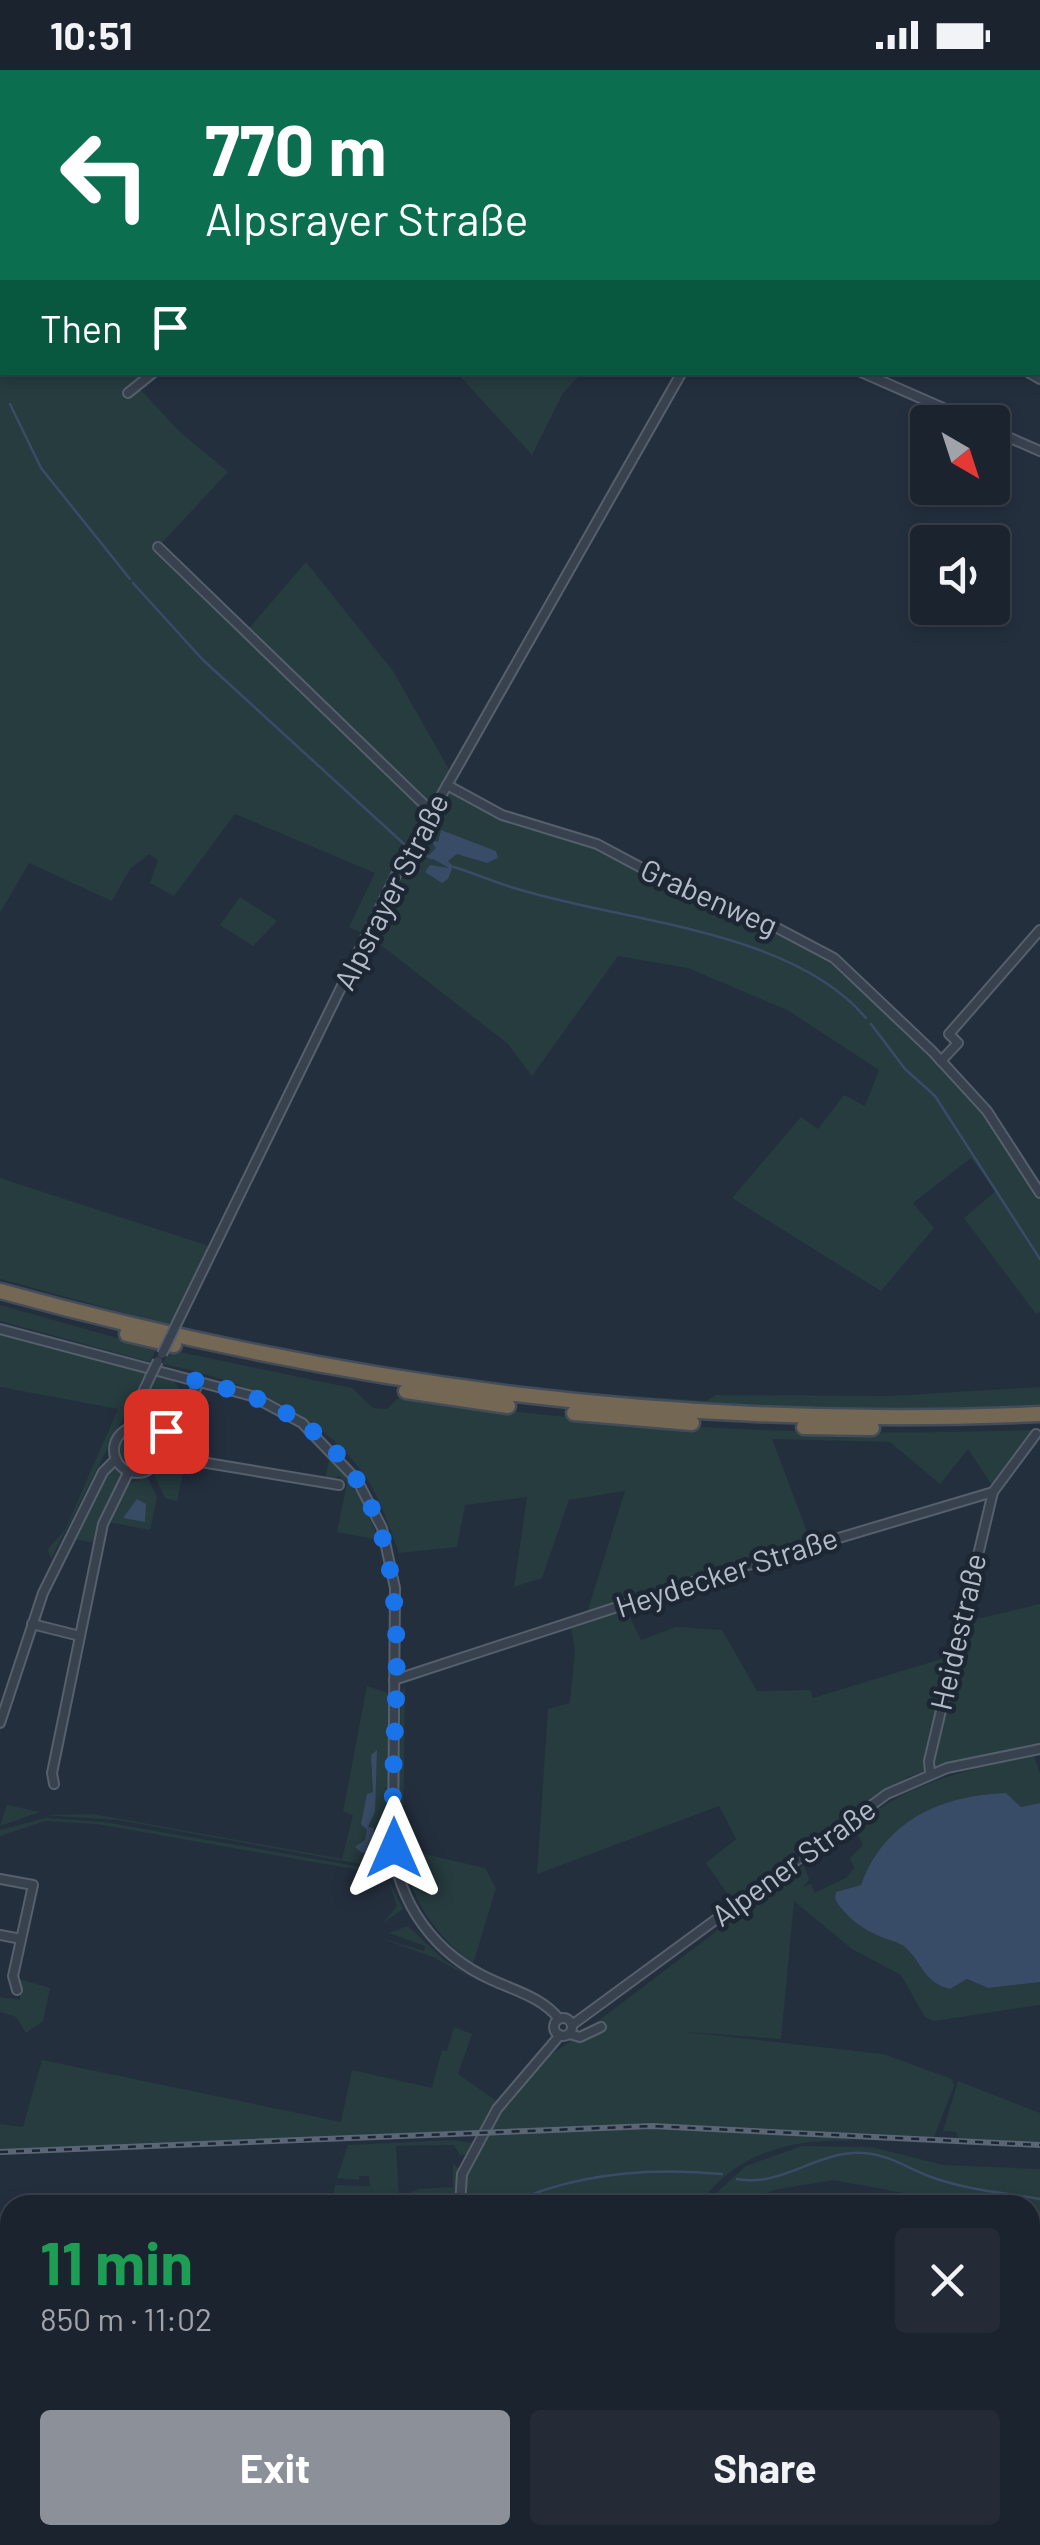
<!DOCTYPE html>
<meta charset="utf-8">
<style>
:root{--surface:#1b232e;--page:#242b36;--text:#f1f3f6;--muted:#a0a4aa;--line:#39404a;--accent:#8c9099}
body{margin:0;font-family:Barlow,sans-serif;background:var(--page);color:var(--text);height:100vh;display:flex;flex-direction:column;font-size:38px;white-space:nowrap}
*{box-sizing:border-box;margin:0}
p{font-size:32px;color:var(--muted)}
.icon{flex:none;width:55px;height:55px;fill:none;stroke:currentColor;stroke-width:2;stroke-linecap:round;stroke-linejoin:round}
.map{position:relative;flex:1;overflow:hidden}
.panel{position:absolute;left:0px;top:2125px;width:1040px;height:350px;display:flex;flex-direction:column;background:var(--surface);border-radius:30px 30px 0 0;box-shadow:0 5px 15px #0003,0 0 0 2px var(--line)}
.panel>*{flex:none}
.guide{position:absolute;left:0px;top:0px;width:1040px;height:305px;box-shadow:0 5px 15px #0003,0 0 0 2px var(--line);background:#0b6e4f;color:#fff;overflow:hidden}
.needle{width:65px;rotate:141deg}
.tools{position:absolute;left:910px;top:335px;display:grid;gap:20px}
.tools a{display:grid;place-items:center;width:100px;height:100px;border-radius:10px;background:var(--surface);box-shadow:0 5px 15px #0003,0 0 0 2px var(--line);font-size:50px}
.pin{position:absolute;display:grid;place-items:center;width:85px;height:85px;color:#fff;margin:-42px;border-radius:20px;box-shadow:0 5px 15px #0006}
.me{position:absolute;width:110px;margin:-55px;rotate:0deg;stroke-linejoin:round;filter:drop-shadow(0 0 8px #0008)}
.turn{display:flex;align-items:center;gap:35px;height:210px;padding:0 40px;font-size:45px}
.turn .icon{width:130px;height:130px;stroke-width:2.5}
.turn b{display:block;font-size:70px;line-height:85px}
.then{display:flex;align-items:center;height:95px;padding:0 40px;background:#0003;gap:20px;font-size:38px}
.round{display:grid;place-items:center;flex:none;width:105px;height:105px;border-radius:10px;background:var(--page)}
.head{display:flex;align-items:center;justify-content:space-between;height:170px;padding:0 40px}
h1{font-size:60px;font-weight:700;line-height:75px;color:#1e9e55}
.primary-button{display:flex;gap:20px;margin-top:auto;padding:20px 40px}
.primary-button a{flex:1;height:115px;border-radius:10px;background:var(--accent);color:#fff;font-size:40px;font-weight:700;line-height:115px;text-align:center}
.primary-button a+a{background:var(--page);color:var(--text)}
.status{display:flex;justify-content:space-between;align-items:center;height:70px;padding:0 50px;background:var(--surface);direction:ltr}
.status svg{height:28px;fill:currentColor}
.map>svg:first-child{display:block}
.green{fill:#263c3f}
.water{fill:#394c67}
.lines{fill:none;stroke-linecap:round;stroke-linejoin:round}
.stream{stroke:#394c67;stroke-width:2.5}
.minor-casing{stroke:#565f6c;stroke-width:12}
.highway-casing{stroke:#434c59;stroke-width:19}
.minor{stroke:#38414e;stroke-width:8}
.highway{stroke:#746855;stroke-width:14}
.rail-casing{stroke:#5a6575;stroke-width:6}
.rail{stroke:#1d2633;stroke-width:2.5;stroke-dasharray:8;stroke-linecap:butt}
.minor-bridge-casing{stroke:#565f6c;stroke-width:12;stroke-linecap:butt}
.minor-bridge{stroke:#38414e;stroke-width:8}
.route{stroke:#1a73e8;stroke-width:18;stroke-dasharray:0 32.4}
.labels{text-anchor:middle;stroke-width:9;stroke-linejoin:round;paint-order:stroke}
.street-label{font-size:30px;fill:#b4bcc9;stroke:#1d2633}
</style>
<div class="status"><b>10:51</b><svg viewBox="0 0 49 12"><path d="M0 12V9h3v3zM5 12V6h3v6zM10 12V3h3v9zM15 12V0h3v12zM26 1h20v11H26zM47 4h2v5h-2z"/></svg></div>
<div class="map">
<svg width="1040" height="2475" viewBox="0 0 1040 2475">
<rect width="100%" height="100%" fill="#242f3e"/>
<g class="green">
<path d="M0,0H88L2,2V302L154,303L138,317L180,362L228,402L158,477L245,563L306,492L393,601L451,703L407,771L364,864L349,857L375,803L235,744L174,826L150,813L158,790L149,784L130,799L112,831L29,793L0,843Z"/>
<path d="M457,303H582L563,323L532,385Z"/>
<path d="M447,715L502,745L597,774L834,888L987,1041L1040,1123V1242L1036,1244L964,1148L996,1121L971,1088L913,1133L934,1158L881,1221L732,1128L801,1047L818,1059L844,1025L865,1036L879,1000L789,941L688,898L618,886L532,1006L508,974L368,865Z"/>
<path d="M240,827L277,851L253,876L220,855Z"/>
<path d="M0,1108L215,1178L169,1255L0,1209Z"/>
<path d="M0,1235L156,1279L150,1292L0,1251Z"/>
<path d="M0,1263L147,1301L51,1489L48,1479L65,1460L118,1339L0,1317Z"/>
<path d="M170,1280L352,1318L373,1338L387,1339L400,1326C611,1359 822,1367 1036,1360L993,1417L968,1379L940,1414L890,1372L772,1369L812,1475L586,1546L625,1421L569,1430L542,1508L514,1517L527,1427L465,1435L457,1477L399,1483C390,1459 382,1434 369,1412C326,1344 241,1309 162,1294Z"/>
<path d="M155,1305L173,1310L181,1321L176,1344L158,1359L141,1343Z"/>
<path d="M1040,1317V1339C876,1348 713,1338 550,1326L551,1320L706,1331L716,1325L890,1326Z"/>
<path d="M197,1323L201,1324L184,1386L166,1382V1372Z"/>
<circle cx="137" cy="1380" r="19"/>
<path d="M330,1386L361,1429L379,1470L337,1462L347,1413L339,1406L324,1414Z"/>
<path d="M165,1390L185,1394L177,1431L165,1428L153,1403Z"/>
<path d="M112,1398L123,1405L103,1443L96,1473L74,1469Z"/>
<path d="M147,1407L157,1427L150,1460L108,1452L128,1414Z"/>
<path d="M1040,1534V1674L931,1697L964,1552Z"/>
<path d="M626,1540L641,1570L676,1557L722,1560L757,1621L810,1620L813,1628L948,1587L923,1702L908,1707L734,1833L706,1793L736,1769L719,1736L537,1804L548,1639L570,1633L575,1581L571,1557Z"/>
<path d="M405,1615L403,1779L485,1798L496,1818L473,1894C395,1834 396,1766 400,1676C401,1657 398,1631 405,1615Z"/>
<path d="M367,1616L388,1623L390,1777L400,1828L388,1799L118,1750L42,1745L93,1744L342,1789L353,1745L343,1742Z"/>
<path d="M1034,1686L1040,1704V1733L1021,1737L1006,1723C942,1725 884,1751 861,1815L836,1822L835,1829C854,1862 885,1858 905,1877C923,1894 923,1912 950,1919L967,1909L988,1918L1040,1912V1935L934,1951L925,1947L901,1905L852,1879L794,1831L781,1969L687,1962L883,1984L952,2009L954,2016L934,2067L693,2055L488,2060C509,2021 536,1992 573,1970L804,1795L809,1810L803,1817L811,1814L814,1823L846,1808L854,1798L850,1788L863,1775L854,1756C914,1711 961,1701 1034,1686Z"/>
<path d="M7,1735L40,1742L0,1756Z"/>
<path d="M45,1748L104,1752L384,1801L403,1839L383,1853L397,1836L387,1806L382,1804L97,1754L45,1751L0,1766V1760Z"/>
<path d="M408,1856L445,1891L477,1911L433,1887L380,1868L424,1881L425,1876L389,1863Z"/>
<path d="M19,1909L50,1918L43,1951L26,1963L16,1947L0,1942V1927L20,1930Z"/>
<path d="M454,1957L472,1964L458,2004L498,2032L482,2060L0,2080V2054L23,2057L42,1990L341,2052L352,2000L432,2018L442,1980L447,1981Z"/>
<path d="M958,2011L1040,2043V2073L958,2068L956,2062L943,2061Z"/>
<path d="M694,2058L830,2065L857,2071C795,2068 736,2081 699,2135H463V2106L486,2064Z"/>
<path d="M452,2070L474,2073L468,2085H460L454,2075L396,2076L399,2127L419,2119L453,2117V2093L459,2100L456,2135H332L335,2115L370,2116L369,2106H359V2110L337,2108L348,2075Z"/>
<path d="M802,2076L871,2077L943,2095L1040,2099V2148L1030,2146V2135H968L833,2110L774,2120L738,2135H703L746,2096Z"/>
<path d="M10,2225V2321L0,2227Z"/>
<path d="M10,2464V2465H181L168,2475H0V2467Z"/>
<path d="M429,2465H540L560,2475H507L490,2469L488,2475H438Z"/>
</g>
<g class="water">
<path d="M441,760L496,781L498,788L487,793L457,784L448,791L453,796L448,809L442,813L425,802L430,795L449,798L428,786L436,778L430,770L438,772Z"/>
<path d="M137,1429L146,1434L145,1452L123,1448Z"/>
<path d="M377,1680L375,1742L368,1757L374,1758L372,1781L362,1783L355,1777L365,1770L367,1760L361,1754L367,1724L373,1722L371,1685Z"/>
<path d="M1006,1723L1021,1737L1040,1733V1912L988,1918L967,1909L950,1919C923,1912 923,1894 905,1877C899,1872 891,1871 884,1868C865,1861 845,1847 835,1829L836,1822L861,1815C884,1751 941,1725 1006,1723Z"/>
</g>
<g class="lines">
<g class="stream">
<path d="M10,334L41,398L130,509"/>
<path d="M133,513L203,590L404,774"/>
<path d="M415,781L432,788"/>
<path d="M454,797C473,803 492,811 511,817C619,852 790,858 866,948"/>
<path d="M871,954L905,999L935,1026L1040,1189"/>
<path d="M737,2109C781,2118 818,2080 863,2083C889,2084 910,2100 934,2108C968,2120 1005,2123 1040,2129"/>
<path d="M506,2135C574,2103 649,2097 722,2104"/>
<path d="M106,2475L120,2465"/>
</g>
<g class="minor-casing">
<g id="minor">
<path d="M401,0L404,2"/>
<path d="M386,2L387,0"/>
<path d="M1038,13L1040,7"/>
<path d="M1038,221L1040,223"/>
<path d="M1038,262L1040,258"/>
<path d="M861,302L975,352"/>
<path d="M1028,302L1040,309"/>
<path d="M128,323L154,302"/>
<path d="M992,360L1040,381"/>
<path d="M158,477L431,741"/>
<path d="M447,715L502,745L597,774L683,820L764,851L834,888L933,982L987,1041L1040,1123"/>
<path d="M941,991L958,973L949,964L1040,860"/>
<path d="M177,1253L396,805L682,302"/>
<path d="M0,1259L252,1326L302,1353L357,1410L382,1458L395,1518L393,1772C397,1834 436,1885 492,1910C516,1921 543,1928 559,1949"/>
<path d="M135,1357L137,1335L151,1305"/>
<circle cx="137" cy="1380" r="23"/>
<path d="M159,1374L181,1351L199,1312"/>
<path d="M159,1385L339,1415"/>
<path d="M32,1554L80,1566"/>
<path d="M394,1610L718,1504L993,1422L1036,1364"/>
<path d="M0,1653L43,1523L103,1402L116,1389"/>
<path d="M930,1703L929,1691L993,1422"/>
<path d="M54,1714L52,1703L103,1454L129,1401"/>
<path d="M0,1809L33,1815L13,1906L17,1920"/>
<path d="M0,1865L21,1869"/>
<circle cx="563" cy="1957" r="9"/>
<path d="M572,1955L887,1724L947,1698L1040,1679"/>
<path d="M569,1964L580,1967L601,1957"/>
<path d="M460,2135L462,2104L497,2039L560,1965"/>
<path d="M168,2475L181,2465"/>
<path d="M649,2475L655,2465"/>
</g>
</g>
<g class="highway-casing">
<g id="highway">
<path d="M0,1221C345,1316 682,1360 1040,1344"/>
<path d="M127,1264L174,1275"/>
<path d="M406,1321L508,1336"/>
<path d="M574,1343L692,1353"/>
<path d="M804,1357L872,1358"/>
</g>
</g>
<use href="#minor" class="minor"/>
<use href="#highway" class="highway"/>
<g class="rail-casing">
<g id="rail">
<path d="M0,2082L652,2056L1040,2075"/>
<path d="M644,2475L649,2465"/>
</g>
</g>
<use href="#rail" class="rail"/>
<g class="minor-bridge-casing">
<g id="minor-bridge">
<path d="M162,1284L177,1253"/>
<path d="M151,1305L158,1291"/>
</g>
</g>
<use href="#minor-bridge" class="minor-bridge"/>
</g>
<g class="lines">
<path class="route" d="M166,1361L184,1340L190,1309C219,1317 250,1323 277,1338C444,1426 384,1627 394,1778"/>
</g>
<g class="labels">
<g class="street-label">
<text transform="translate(392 822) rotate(-63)" y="10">Alpsrayer Straße</text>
<text transform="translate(709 828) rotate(24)" y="10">Grabenweg</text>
<text transform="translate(727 1503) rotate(-18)" y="10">Heydecker Straße</text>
<text transform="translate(959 1562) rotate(-77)" y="10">Heidestraße</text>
<text transform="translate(794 1793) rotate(-36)" y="10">Alpener Straße</text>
</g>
</g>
</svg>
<div class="tools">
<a><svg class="needle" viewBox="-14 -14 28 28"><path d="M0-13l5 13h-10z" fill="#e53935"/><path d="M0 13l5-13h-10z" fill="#a0a4aa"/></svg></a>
<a><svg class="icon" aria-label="sound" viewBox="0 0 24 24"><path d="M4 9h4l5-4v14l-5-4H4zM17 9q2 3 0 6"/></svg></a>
</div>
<div class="pin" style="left:166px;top:1361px;background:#d93025"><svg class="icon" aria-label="arrive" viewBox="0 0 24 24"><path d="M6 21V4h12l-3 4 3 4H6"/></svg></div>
<svg class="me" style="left:394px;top:1778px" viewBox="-20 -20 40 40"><path d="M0-17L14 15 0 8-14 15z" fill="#1a73e8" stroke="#fff" stroke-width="4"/></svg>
<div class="guide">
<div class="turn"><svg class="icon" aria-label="left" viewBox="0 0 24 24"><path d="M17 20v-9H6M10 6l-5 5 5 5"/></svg><div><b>770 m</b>Alpsrayer Straße</div></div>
<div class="then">Then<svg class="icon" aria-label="arrive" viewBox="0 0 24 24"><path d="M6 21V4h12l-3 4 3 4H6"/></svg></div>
</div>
<section class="panel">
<div class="head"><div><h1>11 min</h1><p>850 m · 11:02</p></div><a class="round"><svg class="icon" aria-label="close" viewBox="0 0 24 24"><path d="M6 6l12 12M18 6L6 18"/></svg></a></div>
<div class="primary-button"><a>Exit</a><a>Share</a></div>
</section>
</div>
